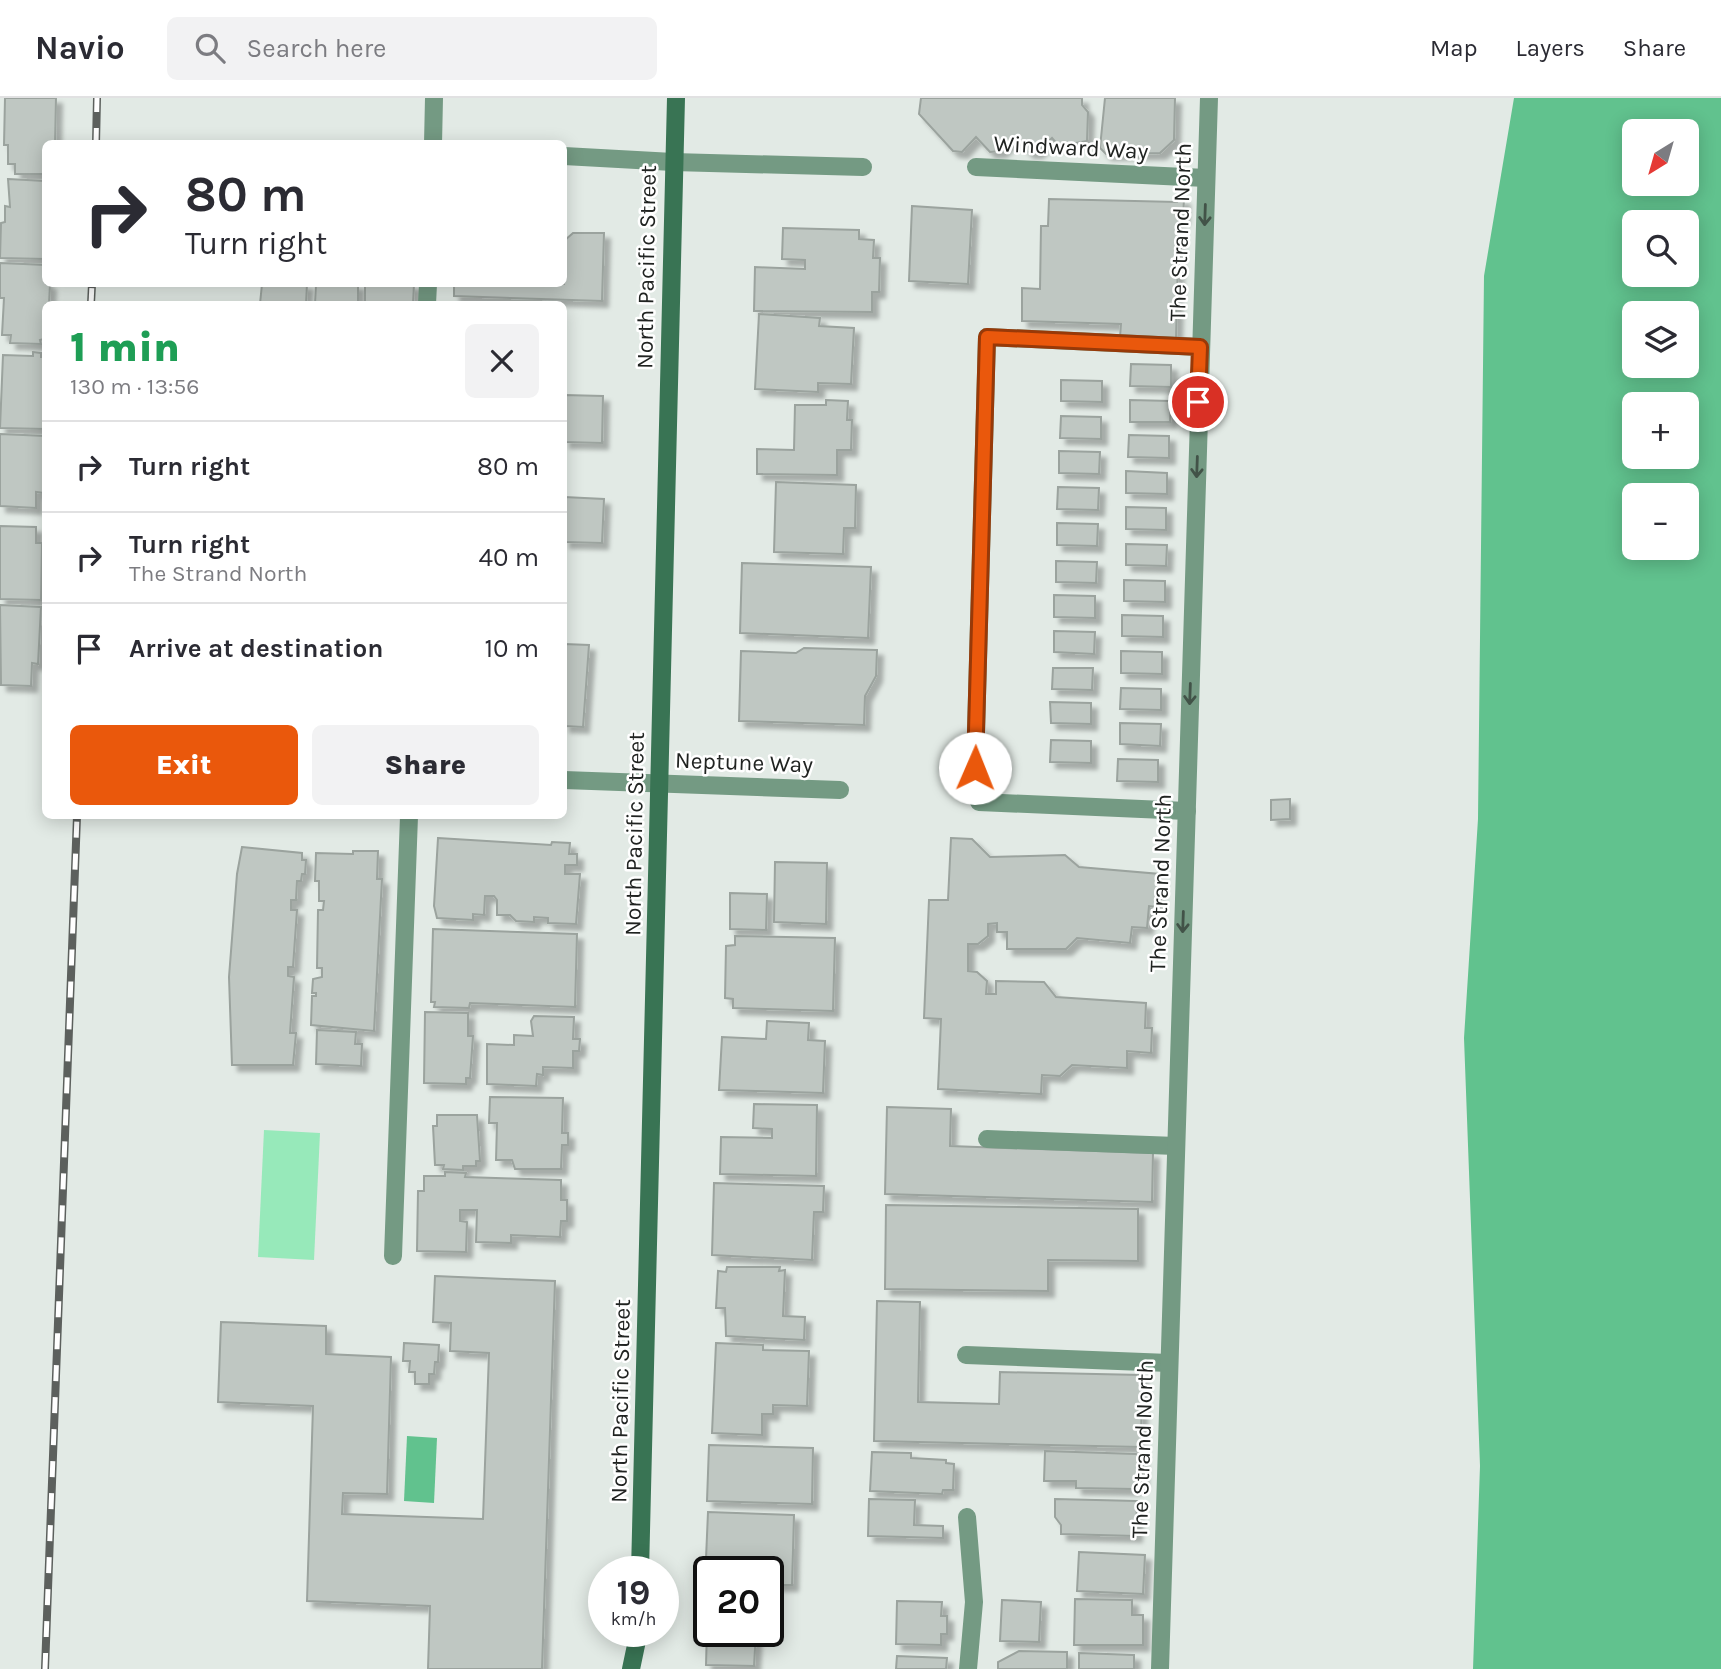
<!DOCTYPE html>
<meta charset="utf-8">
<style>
:root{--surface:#fff;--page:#f2f2f3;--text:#2b2b33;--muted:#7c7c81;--line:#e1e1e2;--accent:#ea580c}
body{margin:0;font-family:Karla,sans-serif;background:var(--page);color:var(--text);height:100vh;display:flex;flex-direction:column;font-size:26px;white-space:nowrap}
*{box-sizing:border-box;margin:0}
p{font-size:23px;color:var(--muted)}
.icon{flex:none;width:38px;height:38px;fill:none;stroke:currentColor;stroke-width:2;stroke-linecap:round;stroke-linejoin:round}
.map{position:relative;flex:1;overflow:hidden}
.details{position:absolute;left:42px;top:203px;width:525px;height:518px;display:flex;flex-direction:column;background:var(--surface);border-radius:10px;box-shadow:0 4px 18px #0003}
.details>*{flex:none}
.hud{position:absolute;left:42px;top:42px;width:525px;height:147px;border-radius:10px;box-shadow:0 4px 18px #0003;background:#fff;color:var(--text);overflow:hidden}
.needle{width:46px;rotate:217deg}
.controls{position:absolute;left:1622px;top:21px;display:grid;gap:14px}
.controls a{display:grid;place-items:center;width:77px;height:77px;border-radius:10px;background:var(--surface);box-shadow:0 4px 18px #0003;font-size:35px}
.speed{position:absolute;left:588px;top:1458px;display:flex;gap:14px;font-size:35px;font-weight:700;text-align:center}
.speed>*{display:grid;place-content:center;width:91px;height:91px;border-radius:50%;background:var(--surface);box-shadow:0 4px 18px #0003;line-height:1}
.speed small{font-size:18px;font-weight:400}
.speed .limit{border:4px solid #111;border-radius:10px;background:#fff;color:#111}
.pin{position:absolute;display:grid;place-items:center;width:60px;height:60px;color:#fff;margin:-30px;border:4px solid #fff;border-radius:50%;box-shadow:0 2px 7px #0007}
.me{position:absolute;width:77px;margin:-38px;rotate:1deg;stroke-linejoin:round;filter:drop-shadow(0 0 5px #0008)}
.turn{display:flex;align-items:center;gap:24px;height:147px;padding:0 28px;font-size:32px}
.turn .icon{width:91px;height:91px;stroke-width:2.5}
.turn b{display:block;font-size:49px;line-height:60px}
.round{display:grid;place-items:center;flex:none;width:74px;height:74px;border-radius:10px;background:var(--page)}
.head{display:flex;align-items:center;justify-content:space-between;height:119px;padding:0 28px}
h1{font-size:42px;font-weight:800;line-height:52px;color:#1e9e55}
.cta{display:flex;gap:14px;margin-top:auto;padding:14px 28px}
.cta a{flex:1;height:80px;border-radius:10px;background:var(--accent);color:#fff;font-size:28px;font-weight:800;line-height:80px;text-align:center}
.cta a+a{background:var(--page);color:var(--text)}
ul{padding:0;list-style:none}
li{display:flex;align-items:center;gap:21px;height:91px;padding:0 28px;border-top:2px solid var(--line)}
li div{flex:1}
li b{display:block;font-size:26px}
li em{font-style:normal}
header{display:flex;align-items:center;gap:42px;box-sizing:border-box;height:98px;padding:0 35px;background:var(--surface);border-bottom:2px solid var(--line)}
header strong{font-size:33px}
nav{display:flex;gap:38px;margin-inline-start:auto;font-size:24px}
.search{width:490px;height:63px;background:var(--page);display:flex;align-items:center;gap:18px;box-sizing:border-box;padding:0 24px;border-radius:10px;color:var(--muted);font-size:26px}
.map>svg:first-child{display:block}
.green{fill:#97e9ba}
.water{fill:#61c28e;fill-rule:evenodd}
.building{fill:#bfc7c2;stroke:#9ba39e;stroke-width:2;filter:url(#shadow)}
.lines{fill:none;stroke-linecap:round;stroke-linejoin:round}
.service{stroke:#749a83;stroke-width:18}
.minor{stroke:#749a83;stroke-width:18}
.secondary{stroke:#397454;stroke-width:18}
.rail-casing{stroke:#5c605d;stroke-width:8}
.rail{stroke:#fff;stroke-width:5;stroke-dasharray:16;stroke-linecap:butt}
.oneway{stroke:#425348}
.route-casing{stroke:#983908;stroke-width:18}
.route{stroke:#ea580c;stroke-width:12}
.labels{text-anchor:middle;stroke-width:5;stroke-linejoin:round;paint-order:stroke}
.street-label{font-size:23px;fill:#202321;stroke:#fff}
</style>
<header>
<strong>Navio</strong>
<div class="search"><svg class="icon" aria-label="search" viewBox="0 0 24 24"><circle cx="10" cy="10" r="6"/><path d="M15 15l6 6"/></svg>Search here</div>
<nav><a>Map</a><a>Layers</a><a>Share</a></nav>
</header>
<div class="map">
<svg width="1721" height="1571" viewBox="0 0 1721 1571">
<defs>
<filter id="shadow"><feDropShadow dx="6" dy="6" stdDeviation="2" flood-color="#0004"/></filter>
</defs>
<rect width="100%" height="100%" fill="#e2eae5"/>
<path class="green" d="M264,1032L320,1035L314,1162L258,1159Z"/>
<g class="water">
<path d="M1514,0H1721V1571H1473L1480,1368L1464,940L1478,721L1484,178ZM1634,33H1687V86H1634ZM1634,124H1687V177H1634ZM1634,215H1687V268H1634ZM1634,306H1687V359H1634ZM1634,397H1687V450H1634Z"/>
<path d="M407,1338L437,1340L434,1405L404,1403Z"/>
</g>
<g class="building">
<path d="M5,0H56L55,46H46V76H15V66H8V47H4Z"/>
<path d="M921,0H1082V7L1088,14L1087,43L1059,48L1052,40L1037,54H1028L1014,40L1001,53L990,54L976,39L962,54L953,53L919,16Z"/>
<path d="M1105,0H1175L1174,42L1160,55L1106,56L1100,50Z"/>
<path d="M8,81L45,83L46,161L0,160L1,125L5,124V108L10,109Z"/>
<path d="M1049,101L1177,104V101H1184L1183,121H1179L1176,241L1120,239L1121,226L1022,223V190L1040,191L1041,128H1048Z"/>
<path d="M912,108L972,112L968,186L909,183Z"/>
<path d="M783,130L859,132V141L874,142L873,160H880L879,194H872V214L754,213L755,169L805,171V162L782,161Z"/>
<path d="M573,135H604L602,203L454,198V186H564V143Z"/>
<path d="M0,165L46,167V186H50L49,206H46L44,241L40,242L41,246L10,245L11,237H2L4,200H0Z"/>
<path d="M262,186H307L306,206H260Z"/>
<path d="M316,186H358V206H315Z"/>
<path d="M365,186H414L413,206H365Z"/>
<path d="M759,216L820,220L819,228L854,230L851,286L818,285V294L755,291Z"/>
<path d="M33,254L41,255V259H44L46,331L0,330L3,257L33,258Z"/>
<path d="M1131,266L1171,267V289L1130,288Z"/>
<path d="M1061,282L1102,283V304L1061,303Z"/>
<path d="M564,297L603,298L602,345L564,344Z"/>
<path d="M826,302L848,303L847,322H852L851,352H837V377L757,376V351L794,352L795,307H826Z"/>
<path d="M1130,302L1171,303L1170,324H1130Z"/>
<path d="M1061,318L1101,319V341L1060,340Z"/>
<path d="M0,336L46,338L44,395L36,394V410L0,408Z"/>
<path d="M1129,337L1169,338V360L1128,359Z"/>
<path d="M1059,353L1100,354L1099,376L1059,375Z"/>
<path d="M1126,373L1167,375V396L1126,395Z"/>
<path d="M776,384L856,387L855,430H844L843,456L774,454Z"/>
<path d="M1058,389L1099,390L1098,412L1057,411Z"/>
<path d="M564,399L604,401L602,445L564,444Z"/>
<path d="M1126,409L1166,410V432L1126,431Z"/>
<path d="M1057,425L1098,426L1097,448L1057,447Z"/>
<path d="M0,428L36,429V445H42L41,502L0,501Z"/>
<path d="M1126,446L1167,447L1166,468L1126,467Z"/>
<path d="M1056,463L1097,464L1096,485L1056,484Z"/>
<path d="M742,465L871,469L868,540L740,535Z"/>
<path d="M1124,482L1165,483V504L1124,503Z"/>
<path d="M1054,497L1095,498V520L1054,519Z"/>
<path d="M0,507L41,509L38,566L32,565L31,588L1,587Z"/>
<path d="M1122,517L1163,518V539L1122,538Z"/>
<path d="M1054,533L1095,534L1094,556L1054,554Z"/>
<path d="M564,546L589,547L583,629L564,628Z"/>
<path d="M804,550L877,552L876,578L865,598L864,627L739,623L741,553L796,555Z"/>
<path d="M1121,553L1162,554V576L1121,575Z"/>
<path d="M1053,570H1093L1092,592L1052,591Z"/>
<path d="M1121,590L1161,591V612L1120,611Z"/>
<path d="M1050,604L1091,605V626L1051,625Z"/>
<path d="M1120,625L1161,626L1160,648L1120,646Z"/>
<path d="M1051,642L1091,643V665L1050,664Z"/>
<path d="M1118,661L1158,662V684L1117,683Z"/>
<path d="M1290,701V721L1271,722V702Z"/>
<path d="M438,740L551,747L552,744L570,745L569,756H577V767H565V776H580L576,826L548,825V820L534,819V824L516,823L510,817H497V802L494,798H485L484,817L473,816V822L437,820L434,808Z"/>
<path d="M951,740L972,741L990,759L1065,757L1079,769L1160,776L1157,809L1149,808L1147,830L1132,829L1130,845L1077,840L1066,851H1007V834H997V825L988,826V838L978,846H968V873L977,874L987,883L986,896H996V883L1044,884L1056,899L1146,905L1145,930H1152L1151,955L1127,953V970L1072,967L1060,978L1042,977L1041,996L938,991L941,921L924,920L929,802H948Z"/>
<path d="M242,749L302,755V762H306L305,776H302L301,783H297L296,802H291V812H297L293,869H288V878L294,879L290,935H296L293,967H232L229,879L237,776Z"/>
<path d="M353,753H378L377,781H382L374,933L311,927L312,898H316V895H312L313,881L322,879V870H317L318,812H323L324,803H319V783H315L316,755L353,756Z"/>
<path d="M775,764L827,765L826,826L774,824Z"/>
<path d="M730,795L767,796L766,832L730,831Z"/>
<path d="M433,831L577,836L575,909L470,905L469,910L434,909L435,904H431Z"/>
<path d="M735,838L835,840L833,913L733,910V901L725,900L726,848L735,847Z"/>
<path d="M425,914L468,915V938H473L470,980H466V986L424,985Z"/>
<path d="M534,918L574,919L573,941H580L579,953H573V970L543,969V977L537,976L536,988L487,986V946L514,947V937L533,938L531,923Z"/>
<path d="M767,923L809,925L808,942L825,943L823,995L719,992L722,939L766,941Z"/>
<path d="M317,932L356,934L355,946H362L361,968L316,966Z"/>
<path d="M490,999L563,1000L562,1035H568V1047H562L561,1071H515L512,1062H496L497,1025H489Z"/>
<path d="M754,1006L817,1007L816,1078L720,1076L721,1039L772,1040V1031L753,1030Z"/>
<path d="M887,1009L951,1011L950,1048L1153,1055L1152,1104L885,1096Z"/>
<path d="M437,1017H477L480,1063H476V1068H463V1072L443,1071L444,1067H435L433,1028H437Z"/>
<path d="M445,1074L466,1075L465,1079L561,1082V1102H567V1123H561L560,1139L511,1137V1145L476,1144L477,1112H460V1123L467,1124L466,1154L417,1153L418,1093H424V1078H445Z"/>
<path d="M714,1085L824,1088L823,1114H814L812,1162L712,1157Z"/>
<path d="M886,1107L1138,1111V1163L1048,1162V1193L885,1191Z"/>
<path d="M727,1169H780L779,1173L785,1172L783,1218L805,1219L804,1242L726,1238L725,1210H716L718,1173L726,1174Z"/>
<path d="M435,1178L555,1183L542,1571H428L430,1508L307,1503L313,1308L218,1304L221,1224L326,1228V1256L391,1259L387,1396L343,1395L342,1416L483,1421L489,1255L450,1253L451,1225L433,1224Z"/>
<path d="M877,1203L920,1204L918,1304L999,1306L1000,1274L1142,1277L1141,1349L874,1343Z"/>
<path d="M404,1245L439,1247L438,1264H435L434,1276H429V1286H415V1274H409L410,1263H403Z"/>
<path d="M716,1245L763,1247V1252L809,1253L807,1308L773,1307V1316H762V1337L712,1335Z"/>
<path d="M709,1347L813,1350L812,1406L707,1403Z"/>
<path d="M1045,1353L1136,1356L1142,1362V1384L1134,1391L1076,1390V1383H1044Z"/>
<path d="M872,1354L911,1355V1360L946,1362V1365L954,1366L953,1392H943L942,1396L870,1393Z"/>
<path d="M869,1401L915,1402L914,1427L943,1428V1440L868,1438Z"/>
<path d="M1055,1401L1137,1403L1136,1438L1061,1436V1427L1055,1419Z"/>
<path d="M708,1414L794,1417L792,1487H777V1483L768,1482V1474H709V1485L705,1484Z"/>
<path d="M1079,1454L1145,1457L1143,1496L1077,1493Z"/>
<path d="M708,1493L709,1533H756L754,1568L706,1567Z"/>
<path d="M1075,1501L1132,1502V1517H1143V1547H1074Z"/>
<path d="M1002,1502L1041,1504L1039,1544L1000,1543Z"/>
<path d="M897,1503L942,1504L941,1518H947V1536H941V1547L896,1546Z"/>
<path d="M1019,1553L1067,1554V1571H998V1564Z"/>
<path d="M1079,1555L1134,1557V1571H1079Z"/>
<path d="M897,1558L947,1560L946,1571H896Z"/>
</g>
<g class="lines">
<g class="service">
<path d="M433,46L434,0"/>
<path d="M673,64L863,69"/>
<path d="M976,69L1206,80"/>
<path d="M427,206L428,186"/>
<path d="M975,670L987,239L1200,249"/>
<path d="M987,1041L1176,1048"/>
<path d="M393,1158L409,718"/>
<path d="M966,1257L1169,1265"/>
</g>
<g class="minor">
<path d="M564,58L673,64"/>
<path d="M564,682L840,692"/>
<path d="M979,704L1187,713"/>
<path d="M967,1419L974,1504L968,1571"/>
<path d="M1160,1571L1209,0"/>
</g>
<g class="secondary">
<path d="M640,1474L676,0"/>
<path d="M631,1571L639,1533"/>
</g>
<g class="rail-casing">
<g id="rail">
<path d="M96,46L97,0"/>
<path d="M91,206L92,186"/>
<path d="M45,1571L77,718"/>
</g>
</g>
<use href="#rail" class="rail"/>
</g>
<defs><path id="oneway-shaft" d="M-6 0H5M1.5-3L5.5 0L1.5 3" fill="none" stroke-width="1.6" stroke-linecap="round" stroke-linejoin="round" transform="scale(1.75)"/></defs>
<g class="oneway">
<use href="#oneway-shaft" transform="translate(1205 117) rotate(92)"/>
<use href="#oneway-shaft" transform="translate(1197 369) rotate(92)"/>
<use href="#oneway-shaft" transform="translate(1190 596) rotate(92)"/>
<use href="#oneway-shaft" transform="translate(1183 824) rotate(92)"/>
</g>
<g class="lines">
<g class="route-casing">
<path id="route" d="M975,670L987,239L1200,249L1198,304"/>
</g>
<use href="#route" class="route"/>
</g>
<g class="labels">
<g class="street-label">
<text transform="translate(1071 49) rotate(3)" y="8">Windward Way</text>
<text transform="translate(1180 134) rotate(-88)" y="8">The Strand North</text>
<text transform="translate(646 169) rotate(-89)" y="8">North Pacific Street</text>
<text transform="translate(744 664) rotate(2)" y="8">Neptune Way</text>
<text transform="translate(634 736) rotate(-89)" y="8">North Pacific Street</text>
<text transform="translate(1160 785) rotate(-88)" y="8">The Strand North</text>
<text transform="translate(620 1303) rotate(-89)" y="8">North Pacific Street</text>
<text transform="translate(1142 1351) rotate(-88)" y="8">The Strand North</text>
</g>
</g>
</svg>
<div class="controls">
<a><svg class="needle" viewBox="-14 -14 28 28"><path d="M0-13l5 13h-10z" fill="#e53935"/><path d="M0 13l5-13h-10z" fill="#7c7c81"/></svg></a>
<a><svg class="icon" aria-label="search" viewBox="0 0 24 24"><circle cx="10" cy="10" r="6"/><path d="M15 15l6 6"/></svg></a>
<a><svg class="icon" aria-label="layers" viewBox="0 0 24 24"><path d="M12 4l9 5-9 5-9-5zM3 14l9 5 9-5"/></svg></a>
<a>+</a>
<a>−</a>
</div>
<div class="speed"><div>19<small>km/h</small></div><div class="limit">20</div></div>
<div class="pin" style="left:1198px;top:304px;background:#d93025"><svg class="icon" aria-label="arrive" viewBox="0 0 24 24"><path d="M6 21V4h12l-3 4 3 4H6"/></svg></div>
<svg class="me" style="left:975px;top:670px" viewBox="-20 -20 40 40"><circle r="19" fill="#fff"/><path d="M0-13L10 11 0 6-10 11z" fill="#ea580c"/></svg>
<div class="hud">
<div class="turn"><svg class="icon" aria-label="right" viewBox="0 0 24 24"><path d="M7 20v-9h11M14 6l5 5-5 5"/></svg><div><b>80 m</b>Turn right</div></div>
</div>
<section class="details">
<div class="head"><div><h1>1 min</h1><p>130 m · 13:56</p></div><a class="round"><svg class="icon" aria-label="close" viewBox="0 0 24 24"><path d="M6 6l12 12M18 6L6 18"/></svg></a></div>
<ul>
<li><svg class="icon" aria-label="right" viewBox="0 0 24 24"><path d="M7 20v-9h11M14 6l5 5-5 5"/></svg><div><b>Turn right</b></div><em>80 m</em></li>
<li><svg class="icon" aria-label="right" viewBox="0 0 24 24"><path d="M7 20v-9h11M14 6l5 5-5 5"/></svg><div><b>Turn right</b><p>The Strand North</p></div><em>40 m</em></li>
<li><svg class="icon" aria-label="arrive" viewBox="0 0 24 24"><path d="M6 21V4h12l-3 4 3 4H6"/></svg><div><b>Arrive at destination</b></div><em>10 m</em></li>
</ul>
<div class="cta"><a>Exit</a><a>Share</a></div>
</section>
</div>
